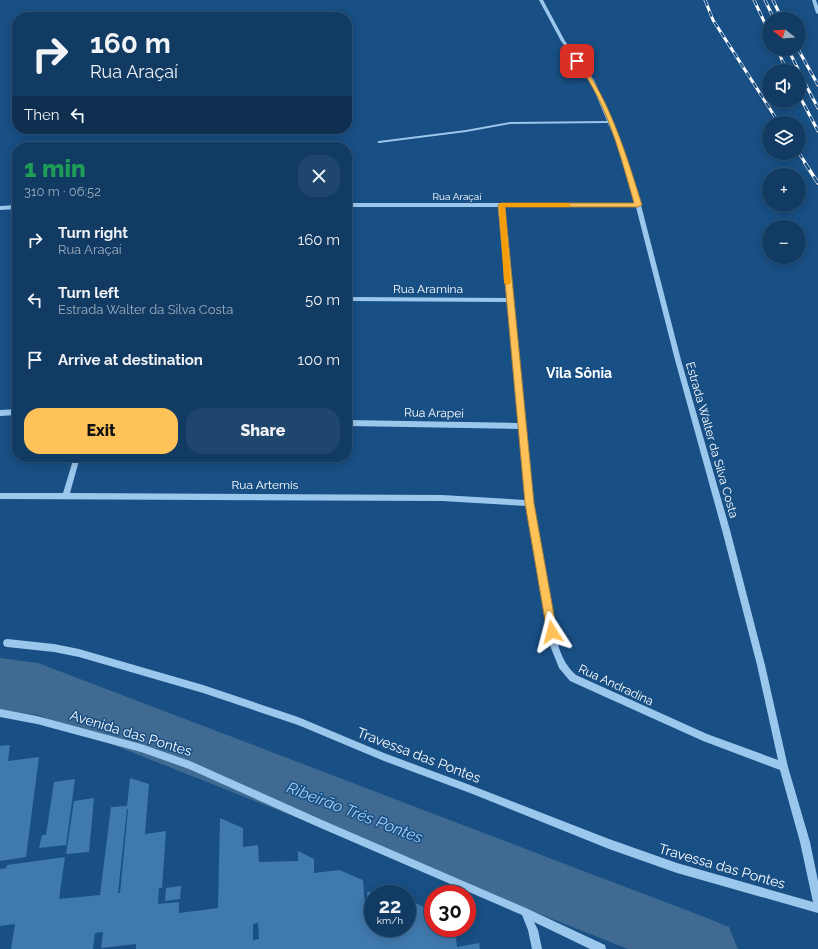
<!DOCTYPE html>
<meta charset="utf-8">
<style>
:root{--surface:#123b63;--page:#1f466c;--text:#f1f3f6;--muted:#9cadbe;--line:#315578;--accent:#ffc258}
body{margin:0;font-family:Raleway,sans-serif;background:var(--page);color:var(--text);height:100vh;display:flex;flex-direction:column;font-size:15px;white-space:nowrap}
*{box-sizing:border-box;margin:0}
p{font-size:13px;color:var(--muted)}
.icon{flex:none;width:22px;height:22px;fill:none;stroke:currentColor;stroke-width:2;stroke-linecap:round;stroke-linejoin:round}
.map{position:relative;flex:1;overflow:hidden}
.sheet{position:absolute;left:12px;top:142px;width:340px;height:320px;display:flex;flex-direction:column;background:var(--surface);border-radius:16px;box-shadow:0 2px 10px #0003,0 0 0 1px var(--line)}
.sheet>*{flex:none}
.top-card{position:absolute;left:12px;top:12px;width:340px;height:122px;border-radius:16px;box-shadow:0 2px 10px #0003,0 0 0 1px var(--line);background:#123b63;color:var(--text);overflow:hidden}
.needle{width:26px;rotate:287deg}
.buttons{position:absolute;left:762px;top:12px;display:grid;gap:8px}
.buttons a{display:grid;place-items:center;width:44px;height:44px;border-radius:50%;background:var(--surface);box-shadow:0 2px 10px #0003,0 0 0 1px var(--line);font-size:20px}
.speed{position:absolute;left:364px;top:885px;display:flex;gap:8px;font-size:20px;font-weight:700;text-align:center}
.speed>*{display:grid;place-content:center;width:52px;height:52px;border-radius:50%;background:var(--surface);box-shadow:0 2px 10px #0003,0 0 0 1px var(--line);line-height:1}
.speed small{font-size:10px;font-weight:400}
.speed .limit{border:6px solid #d22;background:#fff;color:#111}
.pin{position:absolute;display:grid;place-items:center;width:34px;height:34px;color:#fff;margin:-17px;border-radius:8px;box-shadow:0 2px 6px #0006}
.me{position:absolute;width:44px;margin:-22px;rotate:351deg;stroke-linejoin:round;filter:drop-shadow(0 0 3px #0008)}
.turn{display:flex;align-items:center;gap:14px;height:84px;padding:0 12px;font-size:18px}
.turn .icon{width:52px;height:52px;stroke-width:2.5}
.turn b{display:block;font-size:28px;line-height:34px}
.then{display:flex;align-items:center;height:38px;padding:0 12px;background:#0003;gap:8px;font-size:15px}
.round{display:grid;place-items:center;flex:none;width:42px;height:42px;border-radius:16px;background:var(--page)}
.overview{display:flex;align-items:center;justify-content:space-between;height:68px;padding:0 12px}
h1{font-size:24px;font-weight:800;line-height:30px;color:#1e9e55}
.action{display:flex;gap:8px;margin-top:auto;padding:8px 12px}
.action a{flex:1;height:46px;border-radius:16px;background:var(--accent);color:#111;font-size:16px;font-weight:800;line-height:46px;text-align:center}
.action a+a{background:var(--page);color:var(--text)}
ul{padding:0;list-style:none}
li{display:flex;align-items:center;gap:12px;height:60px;padding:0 12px}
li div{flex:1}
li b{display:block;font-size:15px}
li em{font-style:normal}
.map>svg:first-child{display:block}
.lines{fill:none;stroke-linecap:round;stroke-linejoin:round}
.river{fill:#406a91;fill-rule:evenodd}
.building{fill:#4079ae;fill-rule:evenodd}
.minor{fill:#9cc7ec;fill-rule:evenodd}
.rail-far1-casing{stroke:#fff;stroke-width:3}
.rail-casing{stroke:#fff;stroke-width:3.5}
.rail-far1{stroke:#184f84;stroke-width:2;stroke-dasharray:6;stroke-linecap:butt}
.rail{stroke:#184f84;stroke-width:2.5;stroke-dasharray:8;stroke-linecap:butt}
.route{fill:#ffc258;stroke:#a67e39}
.slow{fill:#f59e0b}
.labels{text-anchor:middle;stroke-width:3;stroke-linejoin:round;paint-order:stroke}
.far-street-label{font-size:10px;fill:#fff;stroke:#184f84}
.street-label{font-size:12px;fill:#fff;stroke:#184f84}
.quarter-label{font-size:14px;font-weight:bold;fill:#fff;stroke:#184f84}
.near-street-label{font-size:14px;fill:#fff;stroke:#184f84}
.near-water-label{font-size:16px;font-style:italic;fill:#a8d1f4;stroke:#184f84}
</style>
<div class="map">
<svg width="818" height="949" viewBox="0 0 818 949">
<rect width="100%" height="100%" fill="#184f84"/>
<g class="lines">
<path class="river" d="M0,658L38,663L707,918L729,927L738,949H628L38,715L0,710Z"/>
</g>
<g class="building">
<path d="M10,745L8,761L39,757L26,857L0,861V746Z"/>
<path d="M130,778L149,784L145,834L166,831L162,888H159L158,904L179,902V913L218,908L220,818L243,828V847L258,845L259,862L298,861V851L314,859V873L339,870L363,880L365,907H368L367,892L389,891L395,894H373V928H407V899L426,908L427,924H432L431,910L433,911V928H455L457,947L479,943L480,949H136V944L101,948L103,932L95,933L93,949H11L15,924L0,926V869L6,868L7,865L65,857L59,899L100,895L111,807L127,806ZM127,809H128L126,831L120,893H118ZM258,923L259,939L253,940V924Z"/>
<path d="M75,779L66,845L39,848L42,835H46L54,782Z"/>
<path d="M94,798L89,852L66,854L74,801Z"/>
<path d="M181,886L180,899L165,901L166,888Z"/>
</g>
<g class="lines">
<g class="minor">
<path d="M539,0H543L565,41L594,80L612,121L613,122V123L624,150L641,205L681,360L730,530L765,665L788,767L810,842L818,881V913L677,873L609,849L470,793L384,761L298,725L203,693L79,657L54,652L7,647L4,646L3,643L4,640L7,639L54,644L79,649L203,685L298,717L384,753L470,785L609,839L677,863L813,902L800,842L780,770L703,741L570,681L559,668L551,648L526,506L442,501L0,499V493H63L74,457H80L70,493L442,495L525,500L519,429L347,426V420L518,423L507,302L347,301V297L507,298L498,207H347V203H635L620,150L608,123L510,124L466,132L379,143L377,142L379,141L466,130L510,122L607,121L590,80L561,41ZM504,207H636L675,360L722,530L757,665L778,760L707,734L576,675C567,667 563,659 559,648L533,503Z"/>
<path d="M812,0H816L818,6V14L816,13Z"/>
<path d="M17,205V209L0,210V206Z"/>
<path d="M17,409V415L0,416V410Z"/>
<path d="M0,709L37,716L141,744L190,761L322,820L528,909L605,945L606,949H590L534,922L538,930L542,949H532L528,930L522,915L316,826L189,769L141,752L37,724L0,717Z"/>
</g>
<g class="rail-far1-casing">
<g id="rail-far1">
<path d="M705,0L713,20L779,123"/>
<path d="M754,0L769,32"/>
<path d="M765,0L774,19"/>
<path d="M773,0L782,19"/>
<path d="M777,49L787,71"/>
<path d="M788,49L799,71"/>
<path d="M798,49L818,85"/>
<path d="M799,72L818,108"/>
<path d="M799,95L818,131"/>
<path d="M799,153L806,164"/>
</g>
</g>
<g class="rail-casing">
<path id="rail" d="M805,163L818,183"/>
</g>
<use href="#rail-far1" class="rail-far1"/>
<use href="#rail" class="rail"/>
</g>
<path class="route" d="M575,59H579C611,103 626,154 642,205L638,207H505L534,503L557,632L556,636L552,637L549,636L547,632L525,503L498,205L501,203H634C622,161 611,118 589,81C585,74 579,67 575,61Z"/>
<path class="slow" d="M499,203H568L571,205L568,207H505L511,283L508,285L504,283Z"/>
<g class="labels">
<g class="far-street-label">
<text x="457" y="200">Rua Araçaí</text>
</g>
<g class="street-label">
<text x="428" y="293">Rua Aramina</text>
<text transform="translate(434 413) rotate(1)" y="4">Rua Arapei</text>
<text transform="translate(712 440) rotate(74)" y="4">Estrada Walter da Silva Costa</text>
<text x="265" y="489">Rua Artemis</text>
<text transform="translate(616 685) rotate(25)" y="4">Rua Andradina</text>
</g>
<g class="quarter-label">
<text x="579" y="378">Vila Sônia</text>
</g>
<g class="near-street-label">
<text transform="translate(131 733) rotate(17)" y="5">Avenida das Pontes</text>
<text transform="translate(419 755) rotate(21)" y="5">Travessa das Pontes</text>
<text transform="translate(722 866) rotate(16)" y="5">Travessa das Pontes</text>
</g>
<g class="near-water-label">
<text transform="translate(355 812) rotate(21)" y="6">Ribeirão Três Pontes</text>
</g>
</g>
</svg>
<div class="buttons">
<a><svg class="needle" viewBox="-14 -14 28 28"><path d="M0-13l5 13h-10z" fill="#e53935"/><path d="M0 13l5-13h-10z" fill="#9cadbe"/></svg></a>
<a><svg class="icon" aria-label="sound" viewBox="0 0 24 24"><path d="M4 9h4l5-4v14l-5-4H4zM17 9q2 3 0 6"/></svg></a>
<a><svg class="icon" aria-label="layers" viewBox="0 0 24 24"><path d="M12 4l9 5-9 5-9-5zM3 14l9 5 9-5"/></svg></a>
<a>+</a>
<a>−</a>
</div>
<div class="speed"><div>22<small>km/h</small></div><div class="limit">30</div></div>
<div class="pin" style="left:577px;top:61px;background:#d93025"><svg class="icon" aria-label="arrive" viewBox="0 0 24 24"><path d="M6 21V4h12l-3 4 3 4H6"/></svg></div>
<svg class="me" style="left:552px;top:632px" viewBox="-20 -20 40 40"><path d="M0-17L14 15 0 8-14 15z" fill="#ffc258" stroke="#fff" stroke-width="4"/></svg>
<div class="top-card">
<div class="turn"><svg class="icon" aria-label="right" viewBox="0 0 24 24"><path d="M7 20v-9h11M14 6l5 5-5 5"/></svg><div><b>160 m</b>Rua Araçaí</div></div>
<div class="then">Then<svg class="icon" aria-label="left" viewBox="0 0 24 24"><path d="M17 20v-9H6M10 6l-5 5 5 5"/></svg></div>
</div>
<section class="sheet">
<div class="overview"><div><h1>1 min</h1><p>310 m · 06:52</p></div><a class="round"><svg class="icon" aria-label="close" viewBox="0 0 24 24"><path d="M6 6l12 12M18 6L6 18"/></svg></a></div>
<ul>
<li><svg class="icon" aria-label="right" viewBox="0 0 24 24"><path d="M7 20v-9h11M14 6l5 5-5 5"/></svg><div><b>Turn right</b><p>Rua Araçaí</p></div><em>160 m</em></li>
<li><svg class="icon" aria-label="left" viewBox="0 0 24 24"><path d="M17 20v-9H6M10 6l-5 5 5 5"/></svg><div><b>Turn left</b><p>Estrada Walter da Silva Costa</p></div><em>50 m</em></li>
<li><svg class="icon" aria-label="arrive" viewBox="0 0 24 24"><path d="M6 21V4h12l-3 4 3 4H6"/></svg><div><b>Arrive at destination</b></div><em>100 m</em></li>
</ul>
<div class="action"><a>Exit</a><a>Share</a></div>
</section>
</div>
